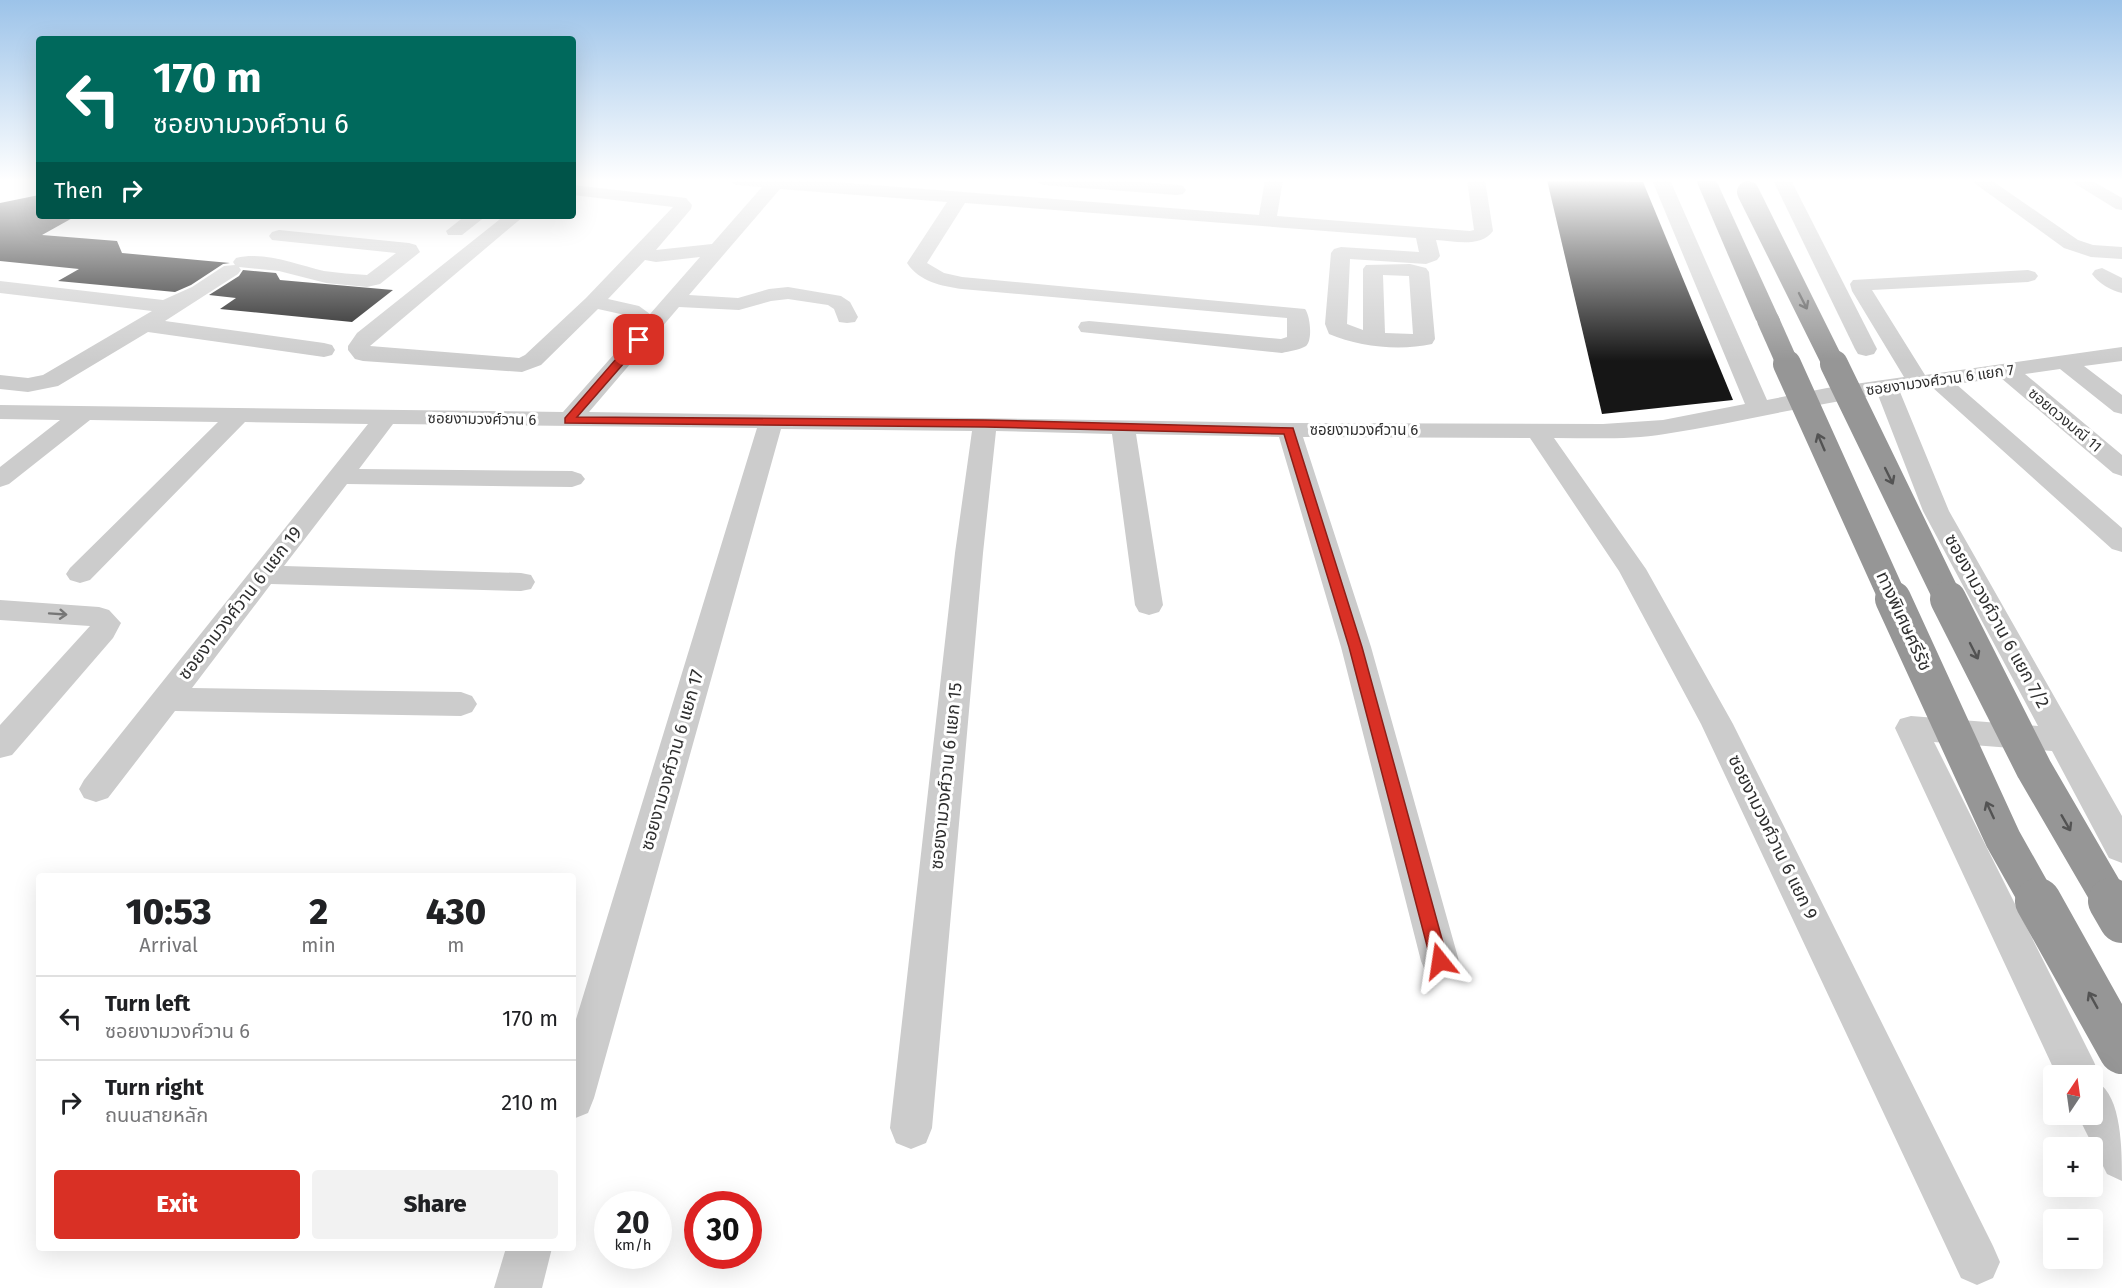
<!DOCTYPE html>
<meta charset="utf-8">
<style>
:root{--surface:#fff;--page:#f2f2f2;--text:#202124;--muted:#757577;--line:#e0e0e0;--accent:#d93025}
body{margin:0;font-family:"Fira Sans","Noto Sans Thai",sans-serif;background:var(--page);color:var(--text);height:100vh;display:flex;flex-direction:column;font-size:22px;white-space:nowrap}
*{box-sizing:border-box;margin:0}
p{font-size:20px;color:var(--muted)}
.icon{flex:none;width:33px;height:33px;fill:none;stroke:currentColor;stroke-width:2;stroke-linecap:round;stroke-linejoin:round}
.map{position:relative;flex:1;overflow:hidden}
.panel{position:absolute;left:36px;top:873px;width:540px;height:378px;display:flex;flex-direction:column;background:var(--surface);border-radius:6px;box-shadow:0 6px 24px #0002}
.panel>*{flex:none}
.hud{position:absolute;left:36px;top:36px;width:540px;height:183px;border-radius:6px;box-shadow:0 6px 24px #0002;background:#00695c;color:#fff;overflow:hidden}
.needle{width:39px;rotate:13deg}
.controls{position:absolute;left:2043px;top:1065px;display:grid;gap:12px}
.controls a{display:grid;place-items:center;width:60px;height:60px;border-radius:6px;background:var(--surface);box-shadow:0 6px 24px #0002;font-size:30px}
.speed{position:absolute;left:594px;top:1191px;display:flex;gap:12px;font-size:30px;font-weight:700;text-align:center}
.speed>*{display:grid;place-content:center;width:78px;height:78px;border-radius:50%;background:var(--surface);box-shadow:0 6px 24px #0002;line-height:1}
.speed small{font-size:15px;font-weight:400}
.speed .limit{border:9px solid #d22;background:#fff;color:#111}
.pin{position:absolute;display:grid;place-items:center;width:51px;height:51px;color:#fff;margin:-26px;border-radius:12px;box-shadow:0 3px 9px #0006}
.me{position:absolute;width:66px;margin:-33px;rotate:345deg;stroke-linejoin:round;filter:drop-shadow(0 0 4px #0008)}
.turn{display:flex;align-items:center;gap:21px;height:126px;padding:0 18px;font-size:27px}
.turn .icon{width:78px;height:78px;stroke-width:2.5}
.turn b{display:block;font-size:42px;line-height:51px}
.then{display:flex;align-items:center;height:57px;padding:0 18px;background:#0003;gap:12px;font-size:22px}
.eta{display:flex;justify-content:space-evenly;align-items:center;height:102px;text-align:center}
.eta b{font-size:36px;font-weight:800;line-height:42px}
.cta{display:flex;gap:12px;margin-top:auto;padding:12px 18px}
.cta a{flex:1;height:69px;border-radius:6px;background:var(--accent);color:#fff;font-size:24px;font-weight:800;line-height:69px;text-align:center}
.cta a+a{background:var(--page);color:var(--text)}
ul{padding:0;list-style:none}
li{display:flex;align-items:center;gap:18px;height:84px;padding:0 18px;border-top:2px solid var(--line)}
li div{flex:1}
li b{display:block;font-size:22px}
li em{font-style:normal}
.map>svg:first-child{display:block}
.building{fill:#161616}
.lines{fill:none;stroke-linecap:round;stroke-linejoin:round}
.minor{fill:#ccc;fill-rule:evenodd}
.highway{fill:#969696;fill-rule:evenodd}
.highway-bridge-far3{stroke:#969696;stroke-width:22}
.highway-bridge-far2{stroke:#969696;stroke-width:28}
.highway-bridge-far1{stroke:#969696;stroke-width:36}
.highway-bridge{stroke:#969696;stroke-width:46}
.oneway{stroke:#535353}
.oneway2{stroke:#767676}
.route{fill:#d93025;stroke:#8d1f18;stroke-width:1.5}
.labels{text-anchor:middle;stroke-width:6;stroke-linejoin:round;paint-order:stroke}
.far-street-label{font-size:15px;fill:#2f2f2f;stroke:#fff}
.street-label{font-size:18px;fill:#2f2f2f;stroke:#fff}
</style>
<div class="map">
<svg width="2122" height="1288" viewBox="0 0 2122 1288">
<rect width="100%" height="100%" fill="#fff"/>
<g class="building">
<path d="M1547,180L1643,182L1733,400L1602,414Z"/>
<path d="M39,195V216H76L42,235L117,241L122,253L230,263L223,264L191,285L175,292L58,281L79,269L0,261V203Z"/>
<path d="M243,270L276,273L280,280L393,290L352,322L220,309L236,298L209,295L239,276Z"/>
</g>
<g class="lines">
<g class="minor">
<path d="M727,180H809L1259,215L1265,180H1283L1277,216L1470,231L1474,230L1467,180H1485L1493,231C1481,248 1454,241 1436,240L1440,256L1437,260L1426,264L1350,259L1347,324L1363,330V269L1366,265L1410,264L1426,268L1429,272L1435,339L1432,344C1400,351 1359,347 1329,334L1325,324L1331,253L1334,249L1341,247L1419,252L1416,238L965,203L927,263L944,273L962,277L1305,309C1310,315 1313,340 1306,346C1300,350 1289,351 1282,353L1081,332L1078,327L1081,322L1089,321L1281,339L1287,337V318L962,289C941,286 920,282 907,263L947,202L780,189L689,295L738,298L769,289L788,287L841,296L850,302L858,317L855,322L847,323L839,322L834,309L828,305L788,299L771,301L739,310L679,307L589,412L1289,423L1603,424L1663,420L1745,404L1652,180H1670L1767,400L1827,388L1904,377L1852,291L1850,284L1853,280L2028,270L2035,272L2038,276L2035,280L2028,282L1872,290L1925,375L2122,347V361L2084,366L2122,395V414L2114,412L2060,369L2025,374L2122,455V476L2113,473L2001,378L1956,384L2122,528V552L2112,549L1932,387L1900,392L1949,511L2122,816V863L2109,858L2052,751L1934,742L2094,1062L2100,1076L2097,1082C2122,1096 2122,1151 2122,1181L2107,1174L2077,1114H2092V1076H2057L1895,728L1900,719L1911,716L2038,726L1923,511L1878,395C1807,405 1736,423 1665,434C1629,440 1591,438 1554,438L1646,569L1733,724L1993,1246L2000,1262L1993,1278L1977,1285L1961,1278L1701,724L1619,571L1530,438L1303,437L1371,647L1459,961L1454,973L1440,978L1426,973L1421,961L1341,647L1279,437L1136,434L1163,605L1159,612L1149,615L1139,612L1135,605L1112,434L996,431L983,553L932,1128L926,1143L911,1149L896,1143L890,1128L955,553L972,431L781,429L594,1098L588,1113L573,1119V1029L757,428L393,424L359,469L572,471L581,474L585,479L581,484L572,487L347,484L284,566L521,573L531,575L535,582L531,589L521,591L271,584L192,688L461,692L472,696L477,704L472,712L461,716L175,711L108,798L96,802L84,798L79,789L84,780L368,424L245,422L90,580L80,583L70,580L66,574L70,568L218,422L90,420L9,484L0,487V467L60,420L0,419V405L563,412L639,326L625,315L598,309L541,365L522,372L363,361L355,359L348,350V346L357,333L504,216H524L370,346L519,358L525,355L586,298L673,207L573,195V185L686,198L692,205L691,209L656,250L712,244L762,187L736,185ZM700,257L650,314L639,306L608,299L645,260L656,262ZM1383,275L1409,276L1413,334L1385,333Z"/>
<path d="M1034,180H1119L1177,185L1183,186L1186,190L1183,194L1177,195L1043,185Z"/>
<path d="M1773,180H1791L1877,349L1874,354L1866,356L1858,354L1855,349Z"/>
<path d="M1970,180H1991L2078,240L2093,245L2122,247V259L2091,257L2064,248Z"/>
<path d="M2069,180H2091L2122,198V210L2116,209Z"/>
<path d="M465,216H486L462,235H448L446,231Z"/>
<path d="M279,230L409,243L416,245L420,252L380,284L367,287L326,283L279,271L239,267L241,270L238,274L165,321L324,343L332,345L335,350L332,355L324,357L148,332L58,386L28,392L0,389V375L28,378L43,375L152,311L0,293V281L163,300L192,287L224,266L235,265L233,262L236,258C265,251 297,265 324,271C338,273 353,274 367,275L396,253L272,240L269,236L272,232Z"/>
<path d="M2102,268L2122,278V293C2112,291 2098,283 2092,274L2095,270Z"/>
<path d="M0,600L99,607L109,610L121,623L113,638L12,755L0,758V725L90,626L0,620Z"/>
<path d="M506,1248H552L542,1288H494Z"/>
</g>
<path class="highway" d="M1696,180H1716L1780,320L1776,325L1768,327L1760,325L1756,320Z"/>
<g class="highway-bridge-far3">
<path d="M1748,192L1834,365"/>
<path d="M1768,320L1788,365"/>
</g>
<g class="highway-bridge-far2">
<path d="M1787,364L1894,601"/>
<path d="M1834,364L1949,601"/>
</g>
<g class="highway-bridge-far1">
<path d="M1893,599L2003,839L2039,903"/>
<path d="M1948,599L2034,769L2112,903"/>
</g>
<g class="highway-bridge">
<path d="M2038,901L2122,1051"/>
<path d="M2111,901L2122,920"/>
</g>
</g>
<defs><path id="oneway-shaft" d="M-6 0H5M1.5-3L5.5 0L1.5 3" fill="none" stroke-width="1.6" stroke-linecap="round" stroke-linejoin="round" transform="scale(1.5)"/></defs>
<g class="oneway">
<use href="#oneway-shaft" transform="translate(1803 301) rotate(63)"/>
<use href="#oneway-shaft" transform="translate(1821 442) rotate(-113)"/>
<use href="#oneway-shaft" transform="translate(1889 476) rotate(64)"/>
<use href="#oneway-shaft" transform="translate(1974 651) rotate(63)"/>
<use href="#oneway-shaft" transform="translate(1990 810) rotate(-115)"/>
<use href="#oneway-shaft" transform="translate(2066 823) rotate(60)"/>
<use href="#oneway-shaft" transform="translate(2093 1000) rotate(-119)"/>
</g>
<use class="oneway2" href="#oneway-shaft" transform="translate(58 614) rotate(4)"/>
<linearGradient id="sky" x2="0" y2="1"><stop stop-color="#9cc3e9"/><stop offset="0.5" stop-color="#fff"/><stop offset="1" stop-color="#fff" stop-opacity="0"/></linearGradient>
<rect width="2122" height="361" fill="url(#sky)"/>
<path class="route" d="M635,337L644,340L577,417L985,420L1293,428L1362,647L1448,961L1446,966L1440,969L1433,966L1431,961L1349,647L1284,434L985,427L565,423V418Z"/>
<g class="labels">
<g class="far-street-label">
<text transform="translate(1940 380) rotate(-8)" y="5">ซอยงามวงศ์วาน 6 แยก 7</text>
<text transform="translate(482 419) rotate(1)" y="5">ซอยงามวงศ์วาน 6</text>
<text transform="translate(2065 420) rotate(40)" y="5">ซอยดวงมณี 11</text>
<text x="1364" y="435">ซอยงามวงศ์วาน 6</text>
</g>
<g class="street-label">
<text transform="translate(240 603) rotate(-52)" y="6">ซอยงามวงศ์วาน 6 แยก 19</text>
<text transform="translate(1904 621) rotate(65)" y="6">ทางพิเศษศรีรัช</text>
<text transform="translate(1997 621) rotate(61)" y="6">ซอยงามวงศ์วาน 6 แยก 7/2</text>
<text transform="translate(672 760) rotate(-74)" y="6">ซอยงามวงศ์วาน 6 แยก 17</text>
<text transform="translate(946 776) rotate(-84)" y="6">ซอยงามวงศ์วาน 6 แยก 15</text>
<text transform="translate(1773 837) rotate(64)" y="6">ซอยงามวงศ์วาน 6 แยก 9</text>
</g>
</g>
</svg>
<div class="controls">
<a><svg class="needle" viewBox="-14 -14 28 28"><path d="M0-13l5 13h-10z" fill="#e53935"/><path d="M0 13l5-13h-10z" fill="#757577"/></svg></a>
<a>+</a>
<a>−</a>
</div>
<div class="speed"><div>20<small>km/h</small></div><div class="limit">30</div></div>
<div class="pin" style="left:639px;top:340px;background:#d93025"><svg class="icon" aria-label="arrive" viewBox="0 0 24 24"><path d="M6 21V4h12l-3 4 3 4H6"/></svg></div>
<svg class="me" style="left:1440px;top:961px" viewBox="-20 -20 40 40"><path d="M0-17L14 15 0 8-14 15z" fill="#d93025" stroke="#fff" stroke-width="4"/></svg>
<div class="hud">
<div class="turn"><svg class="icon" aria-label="left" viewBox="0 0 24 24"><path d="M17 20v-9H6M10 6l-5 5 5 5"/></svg><div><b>170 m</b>ซอยงามวงศ์วาน 6</div></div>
<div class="then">Then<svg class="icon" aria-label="right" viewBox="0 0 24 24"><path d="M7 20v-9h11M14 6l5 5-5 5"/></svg></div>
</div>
<section class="panel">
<div class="eta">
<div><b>10:53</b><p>Arrival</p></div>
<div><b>2</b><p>min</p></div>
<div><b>430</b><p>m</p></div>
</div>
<ul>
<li><svg class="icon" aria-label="left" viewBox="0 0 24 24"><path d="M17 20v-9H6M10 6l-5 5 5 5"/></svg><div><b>Turn left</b><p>ซอยงามวงศ์วาน 6</p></div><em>170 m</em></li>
<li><svg class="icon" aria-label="right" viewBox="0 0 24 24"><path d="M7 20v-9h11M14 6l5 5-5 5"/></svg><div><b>Turn right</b><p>ถนนสายหลัก</p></div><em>210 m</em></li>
</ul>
<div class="cta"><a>Exit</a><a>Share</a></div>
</section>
</div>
